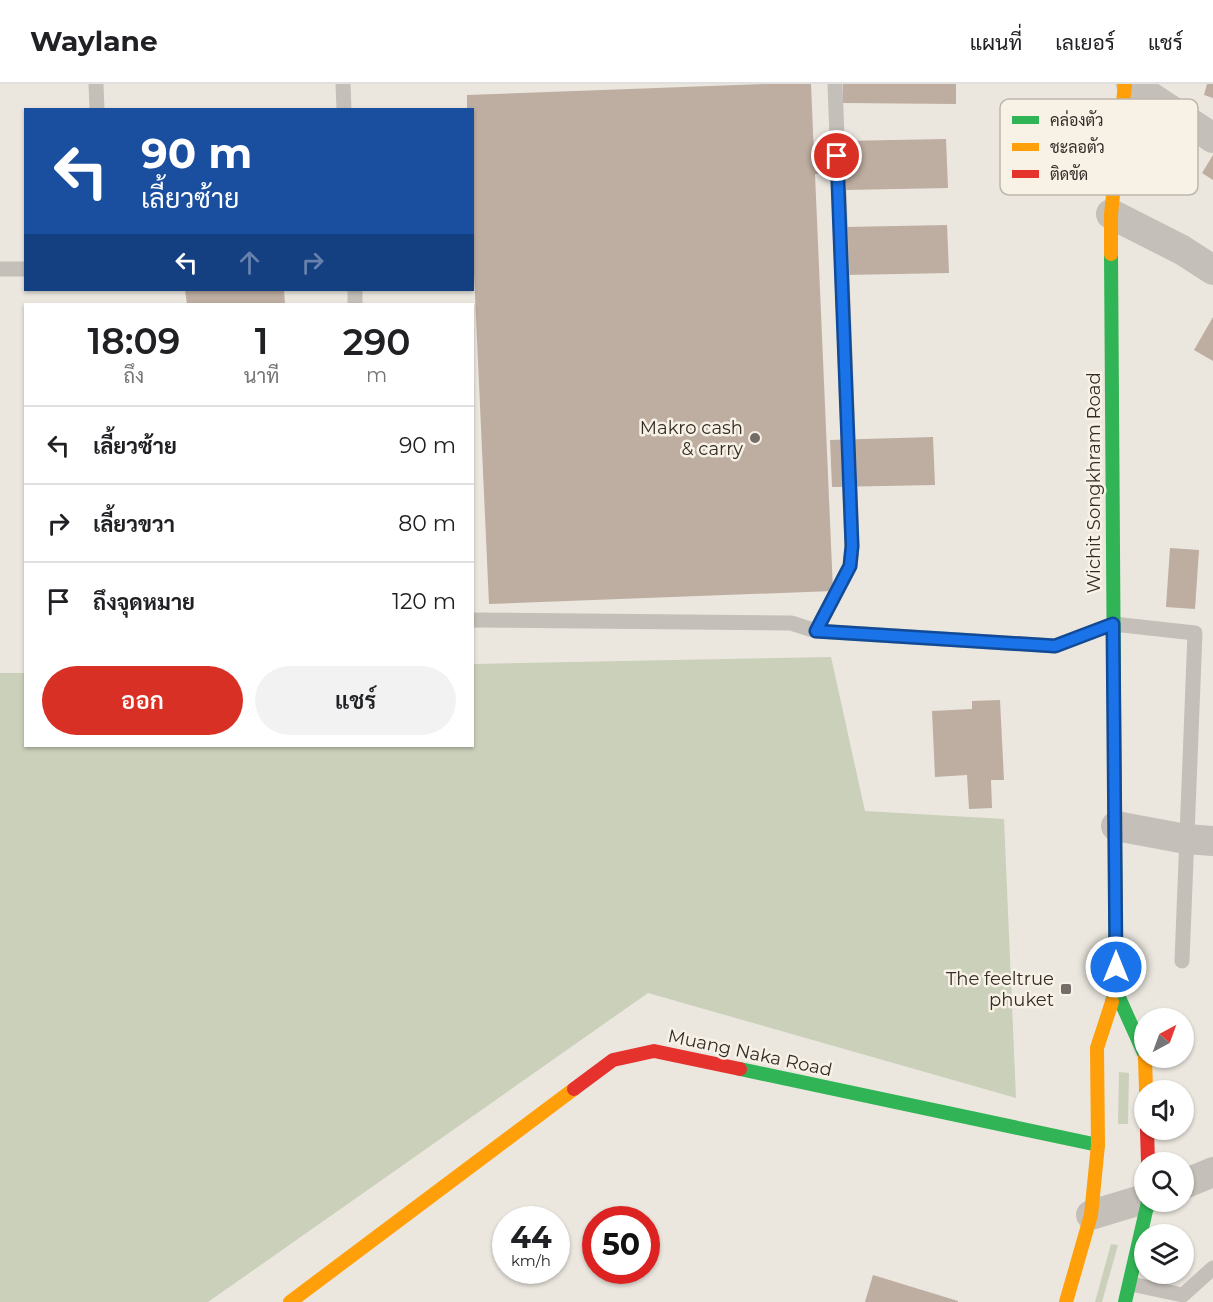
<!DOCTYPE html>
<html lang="th">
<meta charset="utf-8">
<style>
:root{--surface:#fff;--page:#f2f2f2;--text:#202124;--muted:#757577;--line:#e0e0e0;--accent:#d93025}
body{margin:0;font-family:Montserrat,Sarabun,sans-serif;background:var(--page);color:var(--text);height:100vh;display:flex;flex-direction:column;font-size:22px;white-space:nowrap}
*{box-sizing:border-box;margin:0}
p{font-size:20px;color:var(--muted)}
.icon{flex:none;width:33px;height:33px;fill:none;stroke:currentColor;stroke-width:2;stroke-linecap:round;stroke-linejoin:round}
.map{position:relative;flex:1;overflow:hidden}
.drawer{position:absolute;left:24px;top:219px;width:450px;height:444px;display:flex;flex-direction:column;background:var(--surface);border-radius:0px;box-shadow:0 2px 4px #0004}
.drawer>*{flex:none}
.guide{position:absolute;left:24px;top:24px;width:450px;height:183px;border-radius:0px;box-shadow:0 2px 4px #0004;background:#1a4fa0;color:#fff;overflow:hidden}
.needle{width:39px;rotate:41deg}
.controls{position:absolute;left:1134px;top:924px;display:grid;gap:12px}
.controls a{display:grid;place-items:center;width:60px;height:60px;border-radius:50%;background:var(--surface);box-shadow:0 2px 4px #0004;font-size:30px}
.speed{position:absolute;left:492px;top:1122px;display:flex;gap:12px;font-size:30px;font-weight:700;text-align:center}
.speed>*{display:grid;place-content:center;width:78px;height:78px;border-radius:50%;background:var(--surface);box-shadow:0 2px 4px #0004;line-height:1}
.speed small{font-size:15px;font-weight:400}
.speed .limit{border:9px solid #d22;background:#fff;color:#111}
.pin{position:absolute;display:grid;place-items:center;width:51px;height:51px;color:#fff;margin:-26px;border:3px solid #fff;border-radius:50%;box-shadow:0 2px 6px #0007}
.me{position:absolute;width:66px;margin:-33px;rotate:0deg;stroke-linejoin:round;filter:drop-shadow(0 0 4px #0008)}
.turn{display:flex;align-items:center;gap:21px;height:126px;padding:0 18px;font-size:27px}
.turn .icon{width:78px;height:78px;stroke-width:2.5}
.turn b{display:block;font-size:42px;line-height:51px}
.lanes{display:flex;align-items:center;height:57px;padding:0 18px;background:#0003;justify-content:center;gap:30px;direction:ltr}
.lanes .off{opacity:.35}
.eta{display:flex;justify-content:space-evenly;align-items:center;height:102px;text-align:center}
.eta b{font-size:36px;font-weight:600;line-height:42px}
.primary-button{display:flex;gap:12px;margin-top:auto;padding:12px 18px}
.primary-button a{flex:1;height:69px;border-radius:36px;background:var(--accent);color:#fff;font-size:24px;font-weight:600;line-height:69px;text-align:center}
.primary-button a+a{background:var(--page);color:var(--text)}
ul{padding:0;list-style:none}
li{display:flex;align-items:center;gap:18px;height:78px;padding:0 18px;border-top:2px solid var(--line)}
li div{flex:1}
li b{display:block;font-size:22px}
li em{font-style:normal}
header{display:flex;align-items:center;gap:36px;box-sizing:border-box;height:84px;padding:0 30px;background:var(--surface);border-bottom:2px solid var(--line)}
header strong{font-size:28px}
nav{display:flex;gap:33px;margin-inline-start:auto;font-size:21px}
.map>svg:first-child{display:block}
.green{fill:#cad0ba}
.building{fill:#beada1}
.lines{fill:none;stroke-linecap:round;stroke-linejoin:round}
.lane{stroke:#c4bfb8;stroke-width:15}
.street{stroke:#c4bfb8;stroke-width:30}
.fast{stroke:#30b455;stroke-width:14}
.slow{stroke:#ff9f0a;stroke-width:14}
.jam{stroke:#e5322d;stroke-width:14}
.route-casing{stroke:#114b97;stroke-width:15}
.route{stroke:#1a73e8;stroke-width:10}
.poi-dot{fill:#746d67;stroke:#f8f1e6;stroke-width:2}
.labels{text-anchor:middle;stroke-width:5;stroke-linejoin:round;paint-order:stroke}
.poi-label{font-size:18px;fill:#342c27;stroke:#f8f1e6;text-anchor:end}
.street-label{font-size:18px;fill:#342c27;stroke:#f8f1e6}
.key{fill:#f8f1e6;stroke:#bdb6ad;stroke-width:1.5}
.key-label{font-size:16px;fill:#342c27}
</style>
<header>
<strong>Waylane</strong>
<nav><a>แผนที่</a><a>เลเยอร์</a><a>แชร์</a></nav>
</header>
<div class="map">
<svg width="1213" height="1218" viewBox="0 0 1213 1218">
<rect width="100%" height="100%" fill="#ebe7df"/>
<g class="green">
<path d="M831,573L865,727L1004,735L1016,1014L648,909L208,1218H0V589H25L26,662H472L473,580Z"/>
<path d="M1119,988L1129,989L1128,1040H1118Z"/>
<path d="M1111,1160L1118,1161L1102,1218H1095Z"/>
</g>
<g class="building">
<path d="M766,0H811L814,72H843V57L946,55L948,104L845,106V90H815L833,507L489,520L472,145V26H467V11Z"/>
<path d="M843,0H956V20L843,19Z"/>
<path d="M1207,0H1213V14L1204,11Z"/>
<path d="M1213,71V96L1202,89Z"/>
<path d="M947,141L949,189L846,191V143Z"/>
<path d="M185,206H284L285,220H187Z"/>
<path d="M1213,233V277L1194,266Z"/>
<path d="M933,353L935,401L832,403L830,356Z"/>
<path d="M1170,464L1199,466L1195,525L1166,523Z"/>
<path d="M1000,616L1004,696H991L992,724L969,725L967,691L935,693L932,627L972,625V617Z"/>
<path d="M873,1191L958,1217V1218H865Z"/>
</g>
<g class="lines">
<g class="lane">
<path d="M96,0L97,26"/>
<path d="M343,0L344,26"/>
<path d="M835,0L852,462L850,482L816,547L1055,562L1113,540L1195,549L1182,877"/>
<path d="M0,185H26"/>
<path d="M355,220V206"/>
<path d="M472,536L791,539L816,547"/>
<path d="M1131,1200L1183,1211L1213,1184"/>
</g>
<g class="street">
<path d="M1131,0L1213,54"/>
<path d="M1111,130L1182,166L1213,186"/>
<path d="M1116,742L1186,755L1213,757"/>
<path d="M1184,1100L1213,1088"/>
<path d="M1091,1131L1144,1115"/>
</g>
<g class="fast">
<path d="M1111,170L1116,907L1112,918"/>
<path d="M1116,907L1144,969"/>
<path d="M740,985L1098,1061"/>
<path d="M1125,1218L1148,1118"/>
</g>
<g class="slow">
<path d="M1111,170V130L1125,0"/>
<path d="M1145,974L1146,1006"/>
<path d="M290,1218L574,1005"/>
<path d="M1066,1218L1091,1131L1098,1061L1097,964L1112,918"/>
</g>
<g class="jam">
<path d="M574,1005L613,976L654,967L740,985"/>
<path d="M1147,1046L1148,1078"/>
</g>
</g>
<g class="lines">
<g class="route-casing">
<path id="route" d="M837,72L852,462L850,482L816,547L1055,562L1113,540L1116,883"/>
</g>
<use href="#route" class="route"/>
</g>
<g class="poi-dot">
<circle cx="755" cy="354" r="6"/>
<rect x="1060" y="899" width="12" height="12" rx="3"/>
</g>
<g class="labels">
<g class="poi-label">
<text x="743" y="350">Makro cash<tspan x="743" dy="21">&amp; carry</tspan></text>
<text x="1054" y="901">The feeltrue<tspan x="1054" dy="21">phuket</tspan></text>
</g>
<g class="street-label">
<text transform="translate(1094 399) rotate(-90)" y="6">Wichit Songkhram Road</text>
<text transform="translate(750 969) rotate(12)" y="6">Muang Naka Road</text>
</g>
</g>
<rect x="1000" y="15" width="198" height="96" rx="9" class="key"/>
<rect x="1012" y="32" width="27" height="8" fill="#30b455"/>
<rect x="1012" y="59" width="27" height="8" fill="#ff9f0a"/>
<rect x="1012" y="86" width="27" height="8" fill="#e5322d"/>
<g class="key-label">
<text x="1050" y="42">คล่องตัว</text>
<text x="1050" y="69">ชะลอตัว</text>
<text x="1050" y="96">ติดขัด</text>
</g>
</svg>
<div class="controls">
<a><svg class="needle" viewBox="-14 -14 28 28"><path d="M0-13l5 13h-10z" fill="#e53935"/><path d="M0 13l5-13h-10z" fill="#757577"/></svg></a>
<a><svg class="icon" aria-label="sound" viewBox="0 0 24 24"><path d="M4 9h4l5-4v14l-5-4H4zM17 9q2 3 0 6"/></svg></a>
<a><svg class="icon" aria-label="search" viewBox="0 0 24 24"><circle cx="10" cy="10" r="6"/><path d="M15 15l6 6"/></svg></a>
<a><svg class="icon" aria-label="layers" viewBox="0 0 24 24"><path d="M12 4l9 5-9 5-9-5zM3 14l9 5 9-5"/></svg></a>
</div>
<div class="speed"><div>44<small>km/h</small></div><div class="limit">50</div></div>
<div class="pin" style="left:837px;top:72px;background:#d93025"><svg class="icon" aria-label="arrive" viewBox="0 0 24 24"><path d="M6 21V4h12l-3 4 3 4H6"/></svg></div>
<svg class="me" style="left:1116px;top:883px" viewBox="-20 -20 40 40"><circle r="17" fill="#1a73e8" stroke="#fff" stroke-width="3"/><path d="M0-11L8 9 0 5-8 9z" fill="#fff"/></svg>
<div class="guide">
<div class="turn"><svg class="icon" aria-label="left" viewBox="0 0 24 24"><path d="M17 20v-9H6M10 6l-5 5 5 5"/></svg><div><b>90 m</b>เลี้ยวซ้าย</div></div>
<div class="lanes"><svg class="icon" aria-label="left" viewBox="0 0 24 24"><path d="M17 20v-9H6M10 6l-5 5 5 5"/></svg><svg class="icon off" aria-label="ahead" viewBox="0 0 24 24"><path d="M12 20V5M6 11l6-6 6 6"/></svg><svg class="icon off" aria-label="right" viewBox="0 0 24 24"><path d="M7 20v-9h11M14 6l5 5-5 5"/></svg></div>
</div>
<section class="drawer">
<div class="eta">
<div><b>18:09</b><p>ถึง</p></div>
<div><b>1</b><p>นาที</p></div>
<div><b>290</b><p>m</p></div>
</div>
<ul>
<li><svg class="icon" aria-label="left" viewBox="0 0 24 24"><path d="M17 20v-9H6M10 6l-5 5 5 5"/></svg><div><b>เลี้ยวซ้าย</b></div><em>90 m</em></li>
<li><svg class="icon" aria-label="right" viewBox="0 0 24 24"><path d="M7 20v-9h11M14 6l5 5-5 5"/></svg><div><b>เลี้ยวขวา</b></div><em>80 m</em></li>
<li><svg class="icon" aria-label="arrive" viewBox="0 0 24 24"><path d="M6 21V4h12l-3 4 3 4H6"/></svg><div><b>ถึงจุดหมาย</b></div><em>120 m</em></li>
</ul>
<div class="primary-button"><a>ออก</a><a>แชร์</a></div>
</section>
</div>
